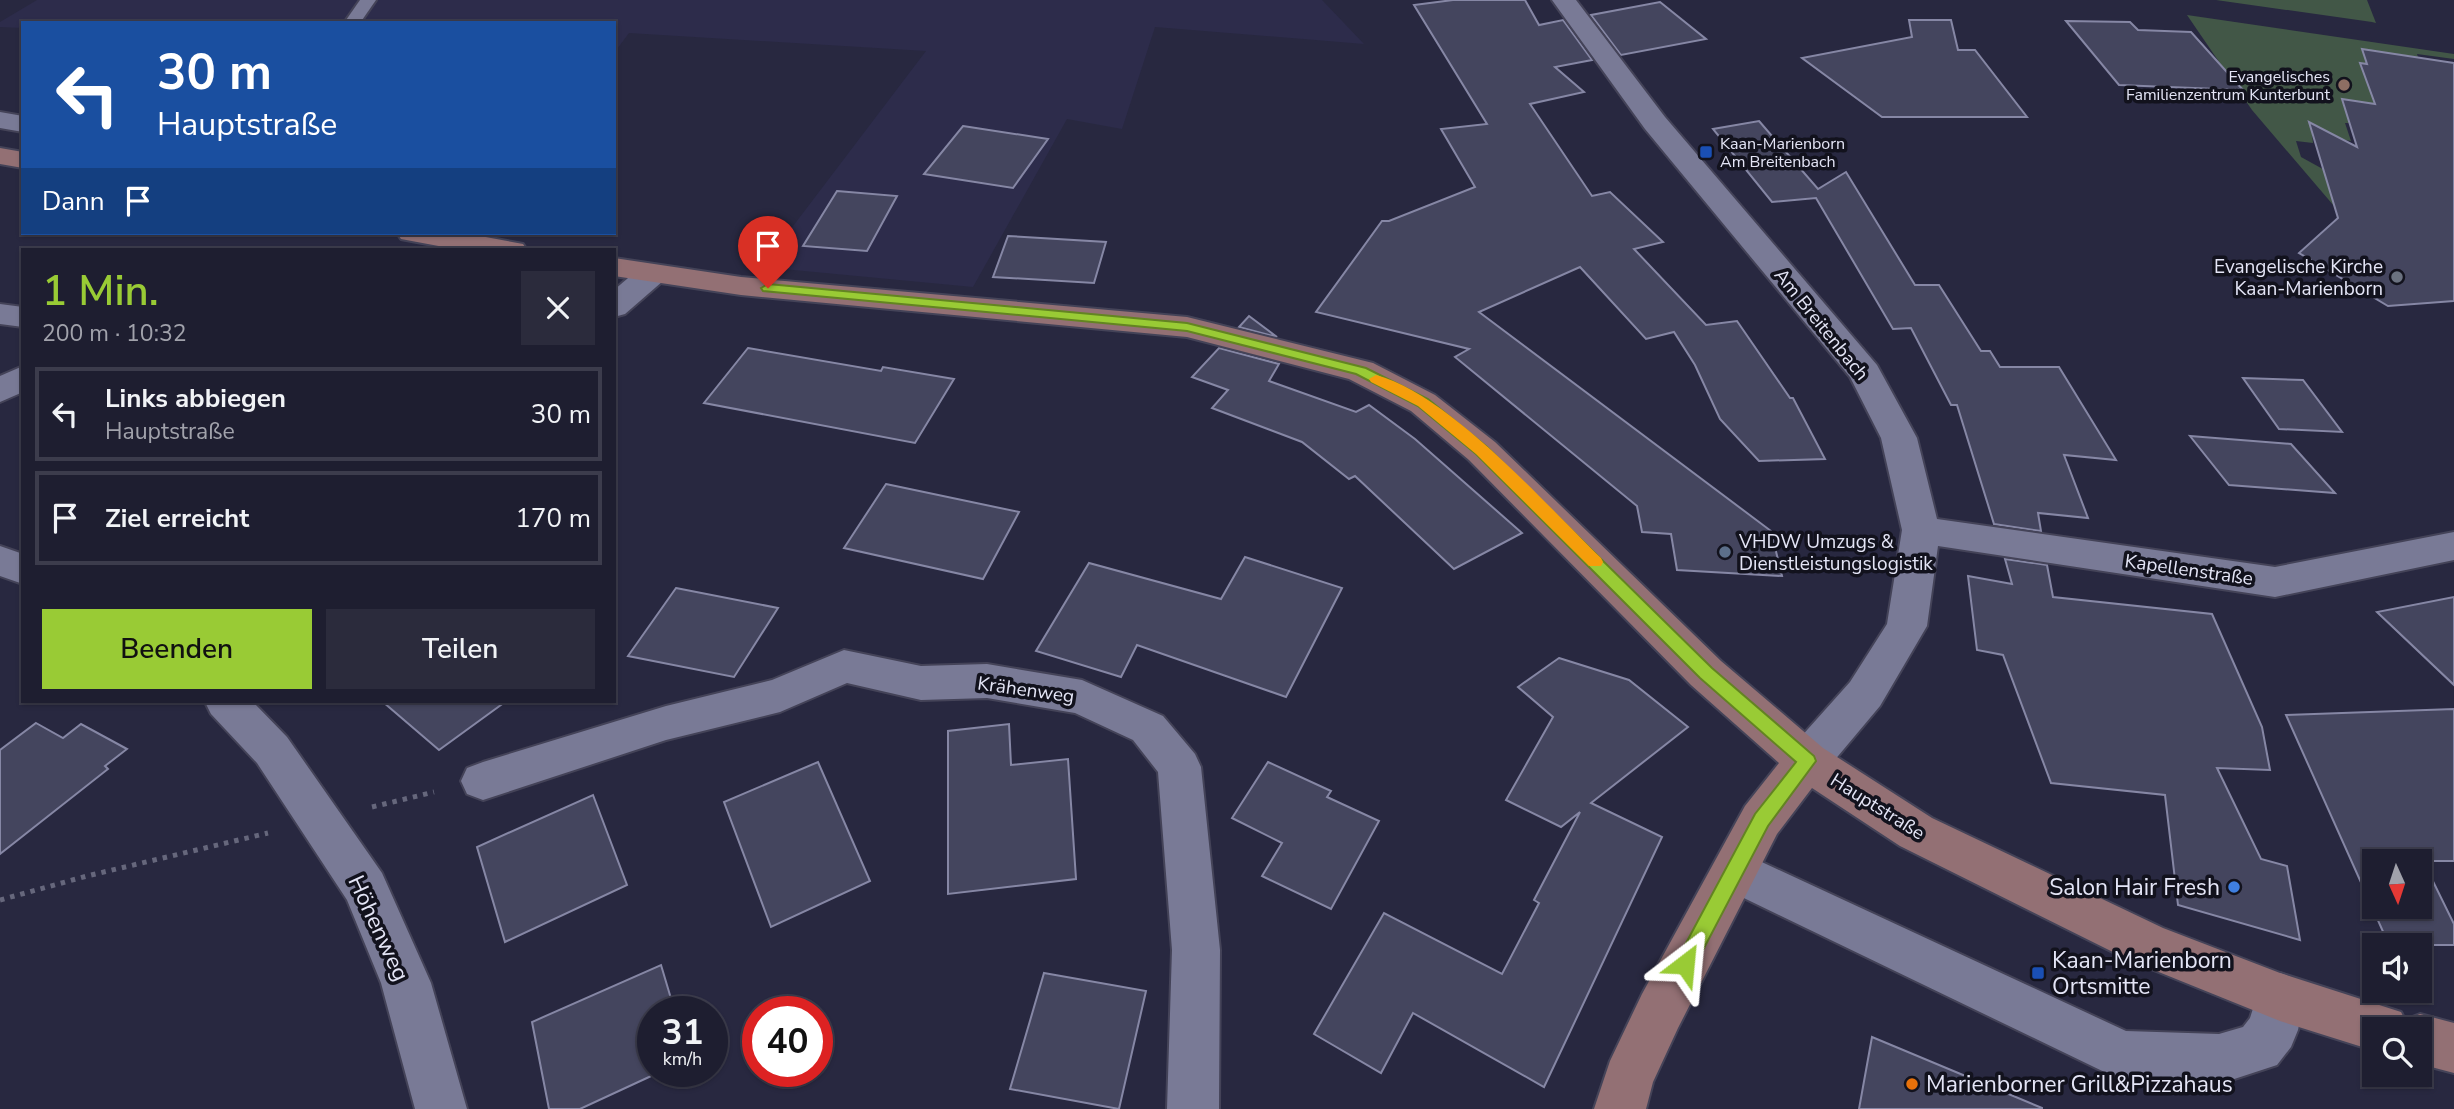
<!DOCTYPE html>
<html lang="de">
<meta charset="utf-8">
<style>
:root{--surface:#1e1e30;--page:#2b2b3c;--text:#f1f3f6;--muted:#a1a2ab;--line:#3c3c4c;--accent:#99cb35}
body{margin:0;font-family:"Nunito Sans",sans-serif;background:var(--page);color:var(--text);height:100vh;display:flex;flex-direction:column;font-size:26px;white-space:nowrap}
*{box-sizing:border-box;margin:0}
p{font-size:23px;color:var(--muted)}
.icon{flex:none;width:38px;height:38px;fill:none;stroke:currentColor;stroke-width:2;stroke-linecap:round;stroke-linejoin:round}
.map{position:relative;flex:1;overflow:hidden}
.drawer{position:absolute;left:21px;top:248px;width:595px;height:455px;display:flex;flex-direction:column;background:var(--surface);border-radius:0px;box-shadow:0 2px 5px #0004,0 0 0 2px var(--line)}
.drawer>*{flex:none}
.top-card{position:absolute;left:21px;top:21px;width:595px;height:214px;border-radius:0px;box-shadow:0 2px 5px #0004,0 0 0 2px var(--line);background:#1a4fa0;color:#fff;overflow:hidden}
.needle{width:46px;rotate:177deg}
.buttons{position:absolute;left:2362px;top:849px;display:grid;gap:14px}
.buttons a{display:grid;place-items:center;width:70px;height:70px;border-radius:0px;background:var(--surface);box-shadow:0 2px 5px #0004,0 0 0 2px var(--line);font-size:35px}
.speed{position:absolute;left:637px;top:996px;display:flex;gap:14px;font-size:35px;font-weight:700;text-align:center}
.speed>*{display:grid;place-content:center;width:91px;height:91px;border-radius:50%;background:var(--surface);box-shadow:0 2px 5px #0004,0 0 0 2px var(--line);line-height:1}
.speed small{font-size:18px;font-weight:400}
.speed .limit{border:10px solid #d22;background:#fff;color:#111}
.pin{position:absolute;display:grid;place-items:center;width:60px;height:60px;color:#fff;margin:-72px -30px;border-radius:50% 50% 50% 0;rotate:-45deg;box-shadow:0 0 7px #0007}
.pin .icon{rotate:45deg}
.me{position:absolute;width:77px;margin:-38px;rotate:29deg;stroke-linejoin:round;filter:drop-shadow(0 0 5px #0008)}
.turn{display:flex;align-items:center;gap:24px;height:147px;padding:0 21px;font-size:32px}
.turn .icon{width:91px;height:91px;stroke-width:2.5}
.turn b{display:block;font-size:49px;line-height:60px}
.then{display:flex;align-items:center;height:66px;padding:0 21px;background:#0003;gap:14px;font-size:26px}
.round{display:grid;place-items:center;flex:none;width:74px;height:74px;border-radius:0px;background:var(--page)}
.head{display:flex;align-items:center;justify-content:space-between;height:119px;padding:0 21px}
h1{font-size:42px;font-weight:600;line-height:52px;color:var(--accent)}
.action{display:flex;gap:14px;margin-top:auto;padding:14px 21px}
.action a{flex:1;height:80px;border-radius:0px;background:var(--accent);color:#111;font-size:28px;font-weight:600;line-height:80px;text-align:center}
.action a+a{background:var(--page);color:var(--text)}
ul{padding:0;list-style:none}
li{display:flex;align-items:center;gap:21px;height:94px;margin:0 14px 10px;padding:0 7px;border:4px solid var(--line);border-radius:0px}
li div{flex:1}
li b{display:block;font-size:26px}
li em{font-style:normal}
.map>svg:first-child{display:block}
.built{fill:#2d2c4b}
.green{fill:#425747}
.building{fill:#44455e;stroke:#8687a5;stroke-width:2;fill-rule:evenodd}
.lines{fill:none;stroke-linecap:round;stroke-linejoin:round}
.lane-casing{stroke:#444358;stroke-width:4}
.street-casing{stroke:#444358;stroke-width:4}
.secondary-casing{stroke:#444358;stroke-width:4}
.path{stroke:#66677c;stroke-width:5;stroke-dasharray:4.5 6;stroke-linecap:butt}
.lane{fill:#797a96;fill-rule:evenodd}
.street{fill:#797a96;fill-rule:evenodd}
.secondary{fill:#937074;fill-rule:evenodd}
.route{fill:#99cb35;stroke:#638422;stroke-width:2}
.slow{fill:#f59e0b}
.education-dot{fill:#8d6e63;stroke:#12121d;stroke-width:2.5}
.transit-dot{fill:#1a4fb4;stroke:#12121d;stroke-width:2.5}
.worship-dot{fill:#6b7280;stroke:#12121d;stroke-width:2.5}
.service-dot{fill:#5c6f8a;stroke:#12121d;stroke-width:2.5}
.shop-dot{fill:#3f7fe0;stroke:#12121d;stroke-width:2.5}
.food-dot{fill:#e8710a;stroke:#12121d;stroke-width:2.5}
.labels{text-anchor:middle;stroke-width:7;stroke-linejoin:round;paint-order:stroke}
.far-poi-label{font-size:16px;fill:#e4e5f6;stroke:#12121d;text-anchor:end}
.poi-label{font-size:19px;fill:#e4e5f6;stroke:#12121d;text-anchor:end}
.street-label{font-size:19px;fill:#e4e5f6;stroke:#12121d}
.near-poi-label{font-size:23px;fill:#e4e5f6;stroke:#12121d;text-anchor:start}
.near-street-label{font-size:23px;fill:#e4e5f6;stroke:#12121d}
</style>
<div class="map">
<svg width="2454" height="1109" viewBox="0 0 2454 1109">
<rect width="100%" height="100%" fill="#282840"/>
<path class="built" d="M37,0H1322L1364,44L1155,27L1122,129L1067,119L973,287L762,267L926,51L629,33L614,53V23H23V28L0,27V22Z"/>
<g class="green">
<path d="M2216,0H2367L2376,23L2372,22Z"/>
<path d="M2187,15L2454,54V59L2417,54L2418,57L2362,49L2367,64L2361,63L2387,106L2342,99L2349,123H2345L2351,141L2312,134L2313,143L2296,141L2301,157L2330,173L2454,227L2334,206L2252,110Z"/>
</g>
<g class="building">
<path d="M1453,0H1525L1539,25L1563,20L1592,60L1555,67L1584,92L1530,104L1592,196L1610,192L1663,242L1634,249L1706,325L1737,321L1790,398H1793L1825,459L1759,461L1720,419L1695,365L1674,332L1646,339L1580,267L1479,312L1771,531L1782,576L1677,570L1671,534L1642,532L1637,506L1455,357L1469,349L1316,312L1382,221H1389L1475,187L1441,129L1487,124L1414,5Z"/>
<path d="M1660,2L1706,39L1621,55L1591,15Z"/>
<path d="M1909,20H1951L1958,50H1975L2027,117H1882L1802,58L1912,37Z"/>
<path d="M2066,21L2130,22L2138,30L2191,32L2243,90L2119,85Z"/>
<path d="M2362,49L2454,63V301L2388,306L2299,253L2338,218L2309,122L2357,147L2342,99L2375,104L2360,63L2367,64Z"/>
<path d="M1759,121L1818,189L1846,172L1915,285H1939L1981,351H1990L2000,367H2059L2116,460L2064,455L2088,518L2038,513L2041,531L1994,524L1957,405H1951L1911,328L1893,329L1816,198L1772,202L1713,129Z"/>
<path d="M963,126L1048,139L1013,188L924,174Z"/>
<path d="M837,191L897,196L867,251L803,246Z"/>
<path d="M1008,236L1106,242L1094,283L993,277Z"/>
<path d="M1249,316L1277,337L1239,327Z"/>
<path d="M748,348L881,371L883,367L954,379L915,443L704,403Z"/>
<path d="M1219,348L1279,364L1269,381L1356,412L1369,405L1415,439L1522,533L1454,569L1355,476L1349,479L1302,442L1212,408L1228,390L1192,377Z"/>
<path d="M2243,378L2303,380L2342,432L2279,429Z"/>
<path d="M2190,436L2291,444L2335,493L2229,485Z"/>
<path d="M886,484L1019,512L983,579L844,548Z"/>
<path d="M1245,557L1342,588L1286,697L1137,645L1121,677L1036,651L1089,563L1221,599Z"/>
<path d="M2005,559L2047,565L2053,597L2212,614L2262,727L2270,770L2217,768L2261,859L2287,866L2300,940L2178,905L2165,795L2051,783L2003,655L1977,650L1968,576L2012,584Z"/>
<path d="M676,588L778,608L734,677L628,656Z"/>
<path d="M2454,597V685L2377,612Z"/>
<path d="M1559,658L1629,680L1688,727L1591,803L1662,837L1544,1087L1413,1013L1381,1073L1314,1034L1384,913L1502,974L1539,903L1534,900L1580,812L1561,827L1506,800L1553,717L1518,687Z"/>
<path d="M383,702H505L439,750Z"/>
<path d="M2454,709V861H2423L2454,924V945H2389L2286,715ZM2375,861H2420V906H2375Z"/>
<path d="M36,723L63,738L81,724L127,749L105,766L108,769L0,854V750Z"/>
<path d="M1009,724L1011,765L1068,759L1076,879L948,894V731Z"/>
<path d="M818,762L870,881L771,927L724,802Z"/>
<path d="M1268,762L1331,791L1327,797L1379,821L1331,909L1262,876L1282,843L1232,818Z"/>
<path d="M593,795L627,885L505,942L477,847Z"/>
<path d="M661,965L675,1012H653V1071H662L580,1109H549L532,1022Z"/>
<path d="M1044,973L1146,991L1119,1109L1010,1089Z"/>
<path d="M1872,1037L2042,1108V1109H1859Z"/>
</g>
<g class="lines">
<g class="lane-casing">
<path id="lane" d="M360,0H376L360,23H344Z"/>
</g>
<g class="street-casing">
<g id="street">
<path d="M1552,0H1576L1665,117L1877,365L1917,438L1937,519L2275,567L2454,532V560L2275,597L1938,546L1927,626L1880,706L1823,774L1807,779L1791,774L1785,761L1791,748L1850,682L1887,624L1902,530L1881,438L1850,377L1645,129Z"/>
<path d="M0,112L23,116V132L0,128Z"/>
<path d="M652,265L663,267L668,274L663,281L625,314L614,317V290L641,267Z"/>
<path d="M0,304L23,307V327L0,324Z"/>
<path d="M23,366V392L0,402V376Z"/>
<path d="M0,546L23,554V584L0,576Z"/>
<path d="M844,650L921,666L987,664L1082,680L1163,716L1195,754L1201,767L1220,950L1219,1109H1167L1172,950L1158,772L1133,740L1075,713L987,698L921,700L847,683L780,712L666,740L483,800L467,794L461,781L467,768L483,762L666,706L772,680Z"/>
<path d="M205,702H253L287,737L382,873L431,983L467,1109H415L381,983L347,900L257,763L211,714Z"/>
<path d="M1736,850L2126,1031L2219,1034L2243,1027L2250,1018L2262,980L2280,973L2298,980L2305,997L2298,1030L2291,1047L2277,1065L2219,1084L2123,1081L1719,886L1713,871L1719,856Z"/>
</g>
</g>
<g class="secondary-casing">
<g id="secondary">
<path d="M0,148L23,152V168L0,164Z"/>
<path d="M397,233H464L523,244L527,250H460L401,239Z"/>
<path d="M614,258L741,277L1187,317L1373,363L1435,395L1495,442L1721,661L1823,748L1932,818L2163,928L2280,973L2401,1012L2405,1020L2420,1014L2454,1023V1073L2420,1064V1029H2375V1051L2280,1021L2129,960L1900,846L1812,788L1777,834L1678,1028L1653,1082L1646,1109H1594L1610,1061L1642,994L1745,806L1779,763L1691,685L1469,460L1411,411L1349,379L1187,337L741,295L614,276Z"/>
</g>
</g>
<g class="path">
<path d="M372,807L434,792"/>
<path d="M0,900L87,876L268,833"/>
</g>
<use href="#lane" class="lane"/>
<use href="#street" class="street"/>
<use href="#secondary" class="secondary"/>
</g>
<path class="route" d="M768,284L1187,323L1366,368L1428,399L1487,447L1712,668L1814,756L1816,761L1768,826L1692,971L1685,974L1678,971L1675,964L1678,958L1755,814L1796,762L1700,678L1476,454L1418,406L1356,374L1187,331L763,291L761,288Z"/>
<path class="slow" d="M1376,375C1450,395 1545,504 1601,558L1603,562L1601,566H1589L1476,454L1418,406L1371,382L1369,379Z"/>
<circle class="education-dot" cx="2344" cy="85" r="7"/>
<g class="transit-dot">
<rect x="1699" y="145" width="14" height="14" rx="3.5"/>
<rect x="2031" y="966" width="14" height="14" rx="3.5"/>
</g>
<circle class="worship-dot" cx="2397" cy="277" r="7"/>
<circle class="service-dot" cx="1725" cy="552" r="7"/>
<circle class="shop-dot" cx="2234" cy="887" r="7"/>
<circle class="food-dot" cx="1912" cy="1084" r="7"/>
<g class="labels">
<g class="far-poi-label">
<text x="2330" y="82">Evangelisches<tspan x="2330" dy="18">Familienzentrum Kunterbunt</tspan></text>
<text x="1720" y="149" text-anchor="start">Kaan-Marienborn<tspan x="1720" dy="18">Am Breitenbach</tspan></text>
</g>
<g class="poi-label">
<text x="2383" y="273">Evangelische Kirche<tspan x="2383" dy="22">Kaan-Marienborn</tspan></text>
<text x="1739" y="548" text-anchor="start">VHDW Umzugs &amp;<tspan x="1739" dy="22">Dienstleistungslogistik</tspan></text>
</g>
<g class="street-label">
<text transform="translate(1822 324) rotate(51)" y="7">Am Breitenbach</text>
<text transform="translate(2189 569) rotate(8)" y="7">Kapellenstraße</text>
<text transform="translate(1026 689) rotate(8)" y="7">Krähenweg</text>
<text transform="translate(1878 806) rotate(32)" y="7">Hauptstraße</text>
</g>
<g class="near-poi-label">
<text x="2220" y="895" text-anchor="end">Salon Hair Fresh</text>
<text x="2052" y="968">Kaan-Marienborn<tspan x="2052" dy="26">Ortsmitte</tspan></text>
<text x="1926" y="1092">Marienborner Grill&amp;Pizzahaus</text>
</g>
<g class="near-street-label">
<text transform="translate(379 928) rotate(65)" y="8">Höhenweg</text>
</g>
</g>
</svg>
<div class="buttons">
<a><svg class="needle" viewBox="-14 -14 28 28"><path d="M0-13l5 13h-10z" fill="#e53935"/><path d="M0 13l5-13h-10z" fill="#a1a2ab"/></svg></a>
<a><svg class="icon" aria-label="sound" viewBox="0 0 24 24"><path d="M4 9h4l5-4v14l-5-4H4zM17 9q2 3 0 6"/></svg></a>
<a><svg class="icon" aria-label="search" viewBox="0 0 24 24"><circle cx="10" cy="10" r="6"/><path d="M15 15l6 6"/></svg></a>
</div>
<div class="speed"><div>31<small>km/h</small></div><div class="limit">40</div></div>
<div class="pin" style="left:768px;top:288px;background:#d93025"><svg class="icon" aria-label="arrive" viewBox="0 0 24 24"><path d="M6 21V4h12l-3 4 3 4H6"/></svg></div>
<svg class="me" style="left:1685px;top:964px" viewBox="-20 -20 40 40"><path d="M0-17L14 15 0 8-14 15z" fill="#99cb35" stroke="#fff" stroke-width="4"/></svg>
<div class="top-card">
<div class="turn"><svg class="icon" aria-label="left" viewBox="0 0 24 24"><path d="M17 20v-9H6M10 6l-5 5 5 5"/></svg><div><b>30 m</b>Hauptstraße</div></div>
<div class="then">Dann<svg class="icon" aria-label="arrive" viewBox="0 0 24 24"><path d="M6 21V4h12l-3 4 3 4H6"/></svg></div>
</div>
<section class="drawer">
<div class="head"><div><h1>1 Min.</h1><p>200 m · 10:32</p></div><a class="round"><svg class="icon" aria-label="close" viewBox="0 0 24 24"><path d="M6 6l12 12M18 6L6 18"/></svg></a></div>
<ul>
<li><svg class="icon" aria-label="left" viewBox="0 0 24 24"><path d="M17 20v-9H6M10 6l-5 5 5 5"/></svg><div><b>Links abbiegen</b><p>Hauptstraße</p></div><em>30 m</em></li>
<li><svg class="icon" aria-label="arrive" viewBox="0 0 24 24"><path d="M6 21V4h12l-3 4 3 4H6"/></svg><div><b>Ziel erreicht</b></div><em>170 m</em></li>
</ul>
<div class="action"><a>Beenden</a><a>Teilen</a></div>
</section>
</div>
